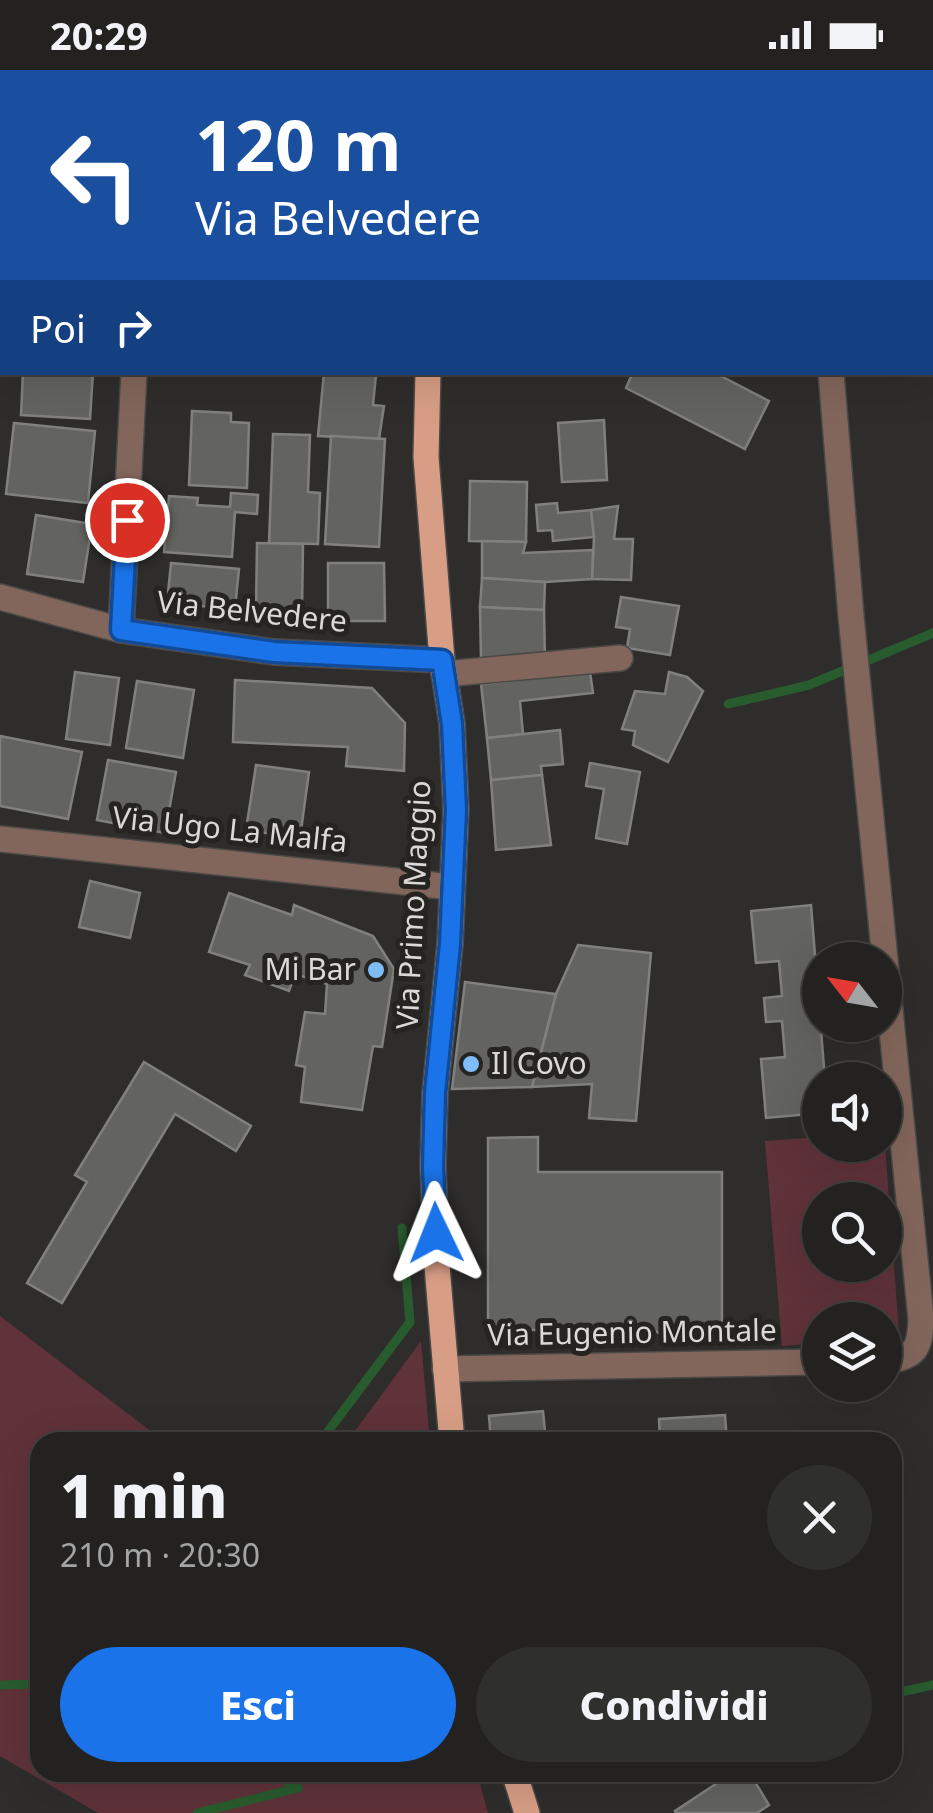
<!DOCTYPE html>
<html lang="it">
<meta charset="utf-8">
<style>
:root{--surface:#232220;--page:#2f2f2d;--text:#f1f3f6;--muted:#a3a4a5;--line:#403f3e;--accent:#1a73e8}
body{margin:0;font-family:"Noto Sans",sans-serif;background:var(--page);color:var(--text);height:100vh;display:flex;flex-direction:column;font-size:38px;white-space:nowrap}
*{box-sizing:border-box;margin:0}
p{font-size:32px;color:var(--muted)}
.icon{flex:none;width:55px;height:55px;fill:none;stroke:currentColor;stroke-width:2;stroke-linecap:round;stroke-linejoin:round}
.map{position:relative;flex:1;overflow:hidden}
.sheet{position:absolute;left:30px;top:1362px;width:872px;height:350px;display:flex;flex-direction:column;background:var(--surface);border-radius:30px;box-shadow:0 10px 40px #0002,0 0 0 2px var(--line)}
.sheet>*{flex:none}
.banner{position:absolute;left:0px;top:0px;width:935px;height:305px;box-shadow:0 10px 40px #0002,0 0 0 2px var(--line);background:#1a4fa0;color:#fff;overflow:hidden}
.needle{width:65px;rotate:301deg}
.buttons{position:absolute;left:802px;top:872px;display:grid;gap:20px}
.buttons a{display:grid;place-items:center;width:100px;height:100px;border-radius:50%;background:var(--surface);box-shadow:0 10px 40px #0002,0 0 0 2px var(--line);font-size:50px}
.pin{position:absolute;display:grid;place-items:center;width:85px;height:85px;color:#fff;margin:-42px;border:5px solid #fff;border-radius:50%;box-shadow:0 2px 10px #0007}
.me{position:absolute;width:110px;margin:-55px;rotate:358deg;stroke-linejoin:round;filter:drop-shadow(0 0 8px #0008)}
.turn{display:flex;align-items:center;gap:35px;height:210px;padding:0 30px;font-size:45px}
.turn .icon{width:130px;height:130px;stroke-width:2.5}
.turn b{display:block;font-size:70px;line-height:85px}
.then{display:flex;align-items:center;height:95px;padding:0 30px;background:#0003;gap:20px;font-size:38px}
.round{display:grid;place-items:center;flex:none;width:105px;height:105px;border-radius:52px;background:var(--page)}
.headline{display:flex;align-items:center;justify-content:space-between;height:170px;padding:0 30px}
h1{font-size:60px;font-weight:800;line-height:75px}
.primary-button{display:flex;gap:20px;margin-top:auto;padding:20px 30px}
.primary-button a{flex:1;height:115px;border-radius:60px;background:var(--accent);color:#fff;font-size:40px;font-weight:800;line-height:115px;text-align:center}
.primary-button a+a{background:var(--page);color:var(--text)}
.status{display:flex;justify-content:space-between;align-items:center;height:70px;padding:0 50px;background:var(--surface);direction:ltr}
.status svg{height:28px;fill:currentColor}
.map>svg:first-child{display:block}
.green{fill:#60323a;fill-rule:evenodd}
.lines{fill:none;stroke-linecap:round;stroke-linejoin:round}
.stream{stroke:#285c2e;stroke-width:9}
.building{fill:#636360;stroke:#80817e;stroke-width:2.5}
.minor-casing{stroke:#4a4947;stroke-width:28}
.major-casing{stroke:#4a4947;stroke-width:28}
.minor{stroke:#83665b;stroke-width:25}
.major{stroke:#d89e85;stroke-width:25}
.route-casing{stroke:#114b97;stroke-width:25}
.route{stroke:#1a73e8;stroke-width:18}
.poi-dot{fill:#7fbdf9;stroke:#252421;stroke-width:4}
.labels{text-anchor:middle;stroke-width:10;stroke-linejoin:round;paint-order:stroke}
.street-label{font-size:30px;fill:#dad9d7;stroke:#252421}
.poi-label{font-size:30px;fill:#dad9d7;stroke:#252421;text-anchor:end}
</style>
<div class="status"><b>20:29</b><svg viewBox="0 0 49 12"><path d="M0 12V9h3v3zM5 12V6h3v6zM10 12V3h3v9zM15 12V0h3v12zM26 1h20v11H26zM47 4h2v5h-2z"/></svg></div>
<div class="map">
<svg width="933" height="1743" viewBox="0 0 933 1743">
<rect width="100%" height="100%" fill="#2f2d2b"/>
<g class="green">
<path d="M820,1067V1075H885L899,1263L885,1269V1250H820V1273L782,1276L765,1071ZM820,1130H885V1195H820Z"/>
<path d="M0,1246L165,1372H40V1702L477,1703L488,1743H98L0,1686Z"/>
<path d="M421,1271L430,1372H347Z"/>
</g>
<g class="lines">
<g class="stream">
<path d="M728,634L809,615L933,563"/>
<path d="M320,1372L410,1252L402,1158"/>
<path d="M0,1615L40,1614"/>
<path d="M892,1624L933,1615"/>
<path d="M270,1702L298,1718"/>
<path d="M197,1743L298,1718"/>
</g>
</g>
<g class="building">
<path d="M0,0H120V2H2V20H0Z"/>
<path d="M23,302H93L90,349L21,345Z"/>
<path d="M324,302L376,305L373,335L384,336L379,369L318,366Z"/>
<path d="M633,302H713L769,331L745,379L626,318Z"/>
<path d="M192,341L231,343V352L249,353L247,418L189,415Z"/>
<path d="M604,350L607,410L562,412L558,353Z"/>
<path d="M14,353L95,361L88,433L6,424Z"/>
<path d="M273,364L310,365L308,422L320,423L318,474L269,473Z"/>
<path d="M331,366L385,369L379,477L325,474Z"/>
<path d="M470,411L527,412L526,472L469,471Z"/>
<path d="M231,423L258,425L257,444L235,442L232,487L164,482L169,426L198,428L197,435L230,437Z"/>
<path d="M557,433L558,443L591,440L594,467L553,471L552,460L538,461L536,435Z"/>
<path d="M618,436L614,469H633L631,510L592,509L594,467L591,440Z"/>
<path d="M36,445L92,454L83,512L27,504Z"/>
<path d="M482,471L526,472L523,483L593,480L592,509L545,512L482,508Z"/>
<path d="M257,473L303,474L302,540H256Z"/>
<path d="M171,493L239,499L235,539L167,533Z"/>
<path d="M328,493H384L385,551H328Z"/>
<path d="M482,508L545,512L544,540L480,537Z"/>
<path d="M621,527L679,536L670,585L627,578L630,559L616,557Z"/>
<path d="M480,537L544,540L545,591L481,589Z"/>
<path d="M75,602L119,608L110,675L66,669Z"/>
<path d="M590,602L593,623L520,631L523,664L487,668L481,614Z"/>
<path d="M669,602L687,607L703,621L668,692L633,675L635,661L622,659L635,621L665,624Z"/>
<path d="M235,610L372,618L405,653L404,701L346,696L348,677L233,672Z"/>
<path d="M137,611L194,620L183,688L126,678Z"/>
<path d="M560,660L563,694L541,696L542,705L491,710L487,668Z"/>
<path d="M0,666L82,682L68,749L0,736Z"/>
<path d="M108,690L176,702L165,763L97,750Z"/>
<path d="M590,693L640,702L627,774L596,768L604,719L586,716Z"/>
<path d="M256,695L309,702L300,768L246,760Z"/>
<path d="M542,705L551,775L496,780L491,710Z"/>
<path d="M90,811L140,823L130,868L79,857Z"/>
<path d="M229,823L292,845L294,835L373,866L394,899L382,977L373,976L362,1040L301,1032L305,997L296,995L305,942L325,944L327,914L295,904L289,921L245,905L250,895L209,882Z"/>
<path d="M811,835L825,1010H820V1043L766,1048L761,989L785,987L782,951L766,952L764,928L782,926L779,891L756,893L751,841Z"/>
<path d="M578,875L651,883L636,1051L589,1048L592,1014L532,1017L556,924Z"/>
<path d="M465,912L556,924L532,1017L452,1019Z"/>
<path d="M144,992L251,1056L236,1081L175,1044L62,1233L27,1213L87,1112L75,1105Z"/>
<path d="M538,1067V1102H722V1260H673L669,1264L662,1265L654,1260H560L557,1265L552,1266L545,1260H488V1068Z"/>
<path d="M543,1341L546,1372H491L489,1346Z"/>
<path d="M725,1345L727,1372H660L659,1349Z"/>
<path d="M734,1702H749L769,1735L757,1743H676L675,1741Z"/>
</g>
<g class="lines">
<g class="minor-casing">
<g id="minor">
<path d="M150,2V0"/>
<path d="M856,2V0"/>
<path d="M831,302L851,546L885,890"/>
<path d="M0,527L121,560L274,582L442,590"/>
<path d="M121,560L134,302"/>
<path d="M444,604L620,588"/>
<path d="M0,769L452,817"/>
<path d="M885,890L921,1249C920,1278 916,1288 885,1291"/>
<path d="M445,1299L820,1292"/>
</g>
</g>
<g class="major-casing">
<g id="major">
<path d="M467,2V0"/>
<path d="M428,302L426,387L442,590L452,654L456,740L450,874L435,1023L433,1096L437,1196L452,1372"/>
<path d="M514,1702L527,1743"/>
</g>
</g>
<use href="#minor" class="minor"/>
<use href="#major" class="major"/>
</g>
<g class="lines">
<g class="route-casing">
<path id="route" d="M127,450L121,560L274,582L442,590L452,654L456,740L450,874L435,1023L433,1096L436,1163"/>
</g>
<use href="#route" class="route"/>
</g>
<g class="poi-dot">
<circle cx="376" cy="900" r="10"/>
<circle cx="471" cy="994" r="10"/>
</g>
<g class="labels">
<g class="street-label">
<text transform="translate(252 542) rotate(6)" y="10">Via Belvedere</text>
<text transform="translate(230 760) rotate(6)" y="10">Via Ugo La Malfa</text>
<text transform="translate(414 835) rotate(-87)" y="10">Via Primo Maggio</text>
<text transform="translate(632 1263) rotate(-1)" y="10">Via Eugenio Montale</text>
</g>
<g class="poi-label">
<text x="356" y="910">Mi Bar</text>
<text x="491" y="1004" text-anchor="start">Il Covo</text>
</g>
</g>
</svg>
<div class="buttons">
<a><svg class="needle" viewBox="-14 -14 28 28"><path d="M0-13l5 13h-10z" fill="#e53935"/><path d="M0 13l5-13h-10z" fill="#a3a4a5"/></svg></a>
<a><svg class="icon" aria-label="sound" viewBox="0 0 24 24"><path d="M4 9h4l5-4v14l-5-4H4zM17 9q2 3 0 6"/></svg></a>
<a><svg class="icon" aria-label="search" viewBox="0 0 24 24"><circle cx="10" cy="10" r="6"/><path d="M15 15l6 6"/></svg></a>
<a><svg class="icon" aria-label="layers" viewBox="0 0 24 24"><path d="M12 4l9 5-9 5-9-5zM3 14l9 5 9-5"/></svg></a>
</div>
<div class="pin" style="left:127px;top:450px;background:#d93025"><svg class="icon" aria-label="arrive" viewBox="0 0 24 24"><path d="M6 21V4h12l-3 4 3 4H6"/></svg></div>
<svg class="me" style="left:436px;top:1163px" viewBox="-20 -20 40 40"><path d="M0-17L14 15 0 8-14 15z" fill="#1a73e8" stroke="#fff" stroke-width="4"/></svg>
<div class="banner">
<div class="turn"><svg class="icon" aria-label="left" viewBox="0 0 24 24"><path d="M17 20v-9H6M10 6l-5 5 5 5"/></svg><div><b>120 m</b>Via Belvedere</div></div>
<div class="then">Poi<svg class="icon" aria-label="right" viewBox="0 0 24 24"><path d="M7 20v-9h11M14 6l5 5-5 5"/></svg></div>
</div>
<section class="sheet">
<div class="headline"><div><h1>1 min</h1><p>210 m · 20:30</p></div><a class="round"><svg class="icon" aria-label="close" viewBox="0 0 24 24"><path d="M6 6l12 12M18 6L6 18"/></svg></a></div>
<div class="primary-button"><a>Esci</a><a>Condividi</a></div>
</section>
</div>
